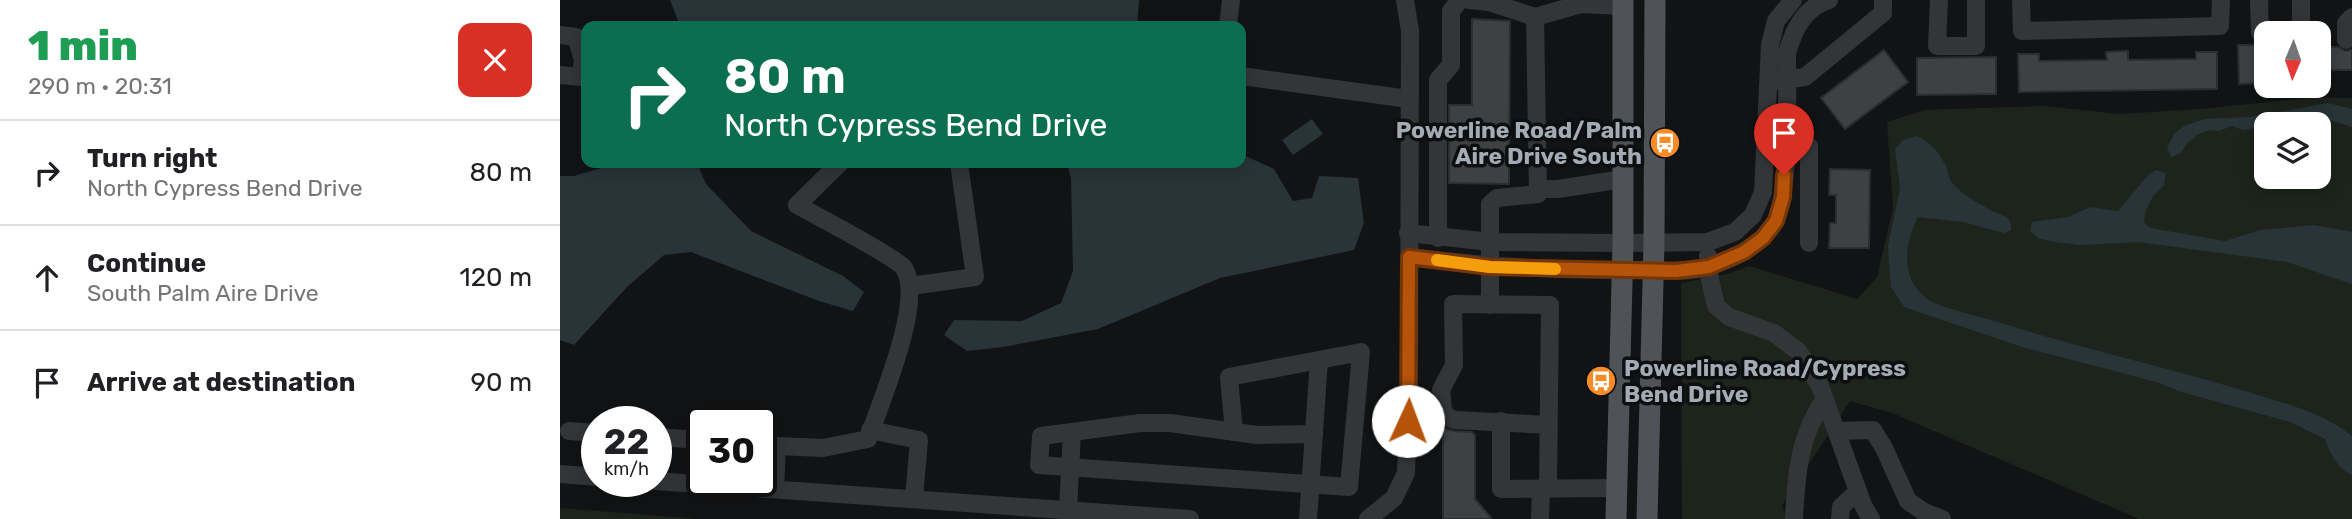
<!DOCTYPE html>
<meta charset="utf-8">
<style>
:root{--surface:#fff;--page:#f6f6f6;--text:#202124;--muted:#757577;--line:#e0e0e0}
body{margin:0;font-family:Rubik,sans-serif;background:var(--page);color:var(--text);height:100vh;display:flex;flex-direction:column;font-size:26px;white-space:nowrap}
*{box-sizing:border-box;margin:0}
p{font-size:23px;color:var(--muted)}
.icon{flex:none;width:38px;height:38px;fill:none;stroke:currentColor;stroke-width:2;stroke-linecap:round;stroke-linejoin:round}
.map{position:relative;flex:1;overflow:hidden}
.sheet{display:flex;flex-direction:column;background:var(--surface);width:560px}
.sheet>*{flex:none}
.guide{position:absolute;left:21px;top:21px;width:665px;height:147px;border-radius:14px;box-shadow:0 4px 18px #0003;background:#0b6e4f;color:#fff;overflow:hidden}
.needle{width:46px;rotate:182deg}
.fabs{position:absolute;left:1694px;top:21px;display:grid;gap:14px}
.fabs a{display:grid;place-items:center;width:77px;height:77px;border-radius:14px;background:var(--surface);box-shadow:0 4px 18px #0003;font-size:35px}
.speed{position:absolute;left:21px;top:406px;display:flex;gap:14px;font-size:35px;font-weight:700;text-align:center}
.speed>*{display:grid;place-content:center;width:91px;height:91px;border-radius:50%;background:var(--surface);box-shadow:0 4px 18px #0003;line-height:1}
.speed small{font-size:18px;font-weight:400}
.speed .limit{border:4px solid #111;border-radius:10px;background:#fff;color:#111}
.pin{position:absolute;display:grid;place-items:center;width:60px;height:60px;color:#fff;margin:-72px -30px;border-radius:50% 50% 50% 0;rotate:-45deg;box-shadow:0 0 7px #0007}
.pin .icon{rotate:45deg}
.me{position:absolute;width:77px;margin:-38px;rotate:2deg;stroke-linejoin:round;filter:drop-shadow(0 0 5px #0008)}
.turn{display:flex;align-items:center;gap:24px;height:147px;padding:0 28px;font-size:32px}
.turn .icon{width:91px;height:91px;stroke-width:2.5}
.turn b{display:block;font-size:49px;line-height:60px}
.round{display:grid;place-items:center;flex:none;width:74px;height:74px;border-radius:14px;background:var(--page)}
.headline{display:flex;align-items:center;justify-content:space-between;height:119px;padding:0 28px}
h1{font-size:42px;font-weight:800;line-height:52px;color:#1e9e55}
ul{padding:0;list-style:none}
li{display:flex;align-items:center;gap:21px;height:105px;padding:0 28px;border-top:2px solid var(--line)}
li div{flex:1}
li b{display:block;font-size:26px}
li em{font-style:normal}
main{display:flex;flex:1;min-height:0}
.map>svg:first-child{display:block}
.green{fill:#1d241c;fill-rule:evenodd}
.water{fill:#283438}
.building{fill:#3e4144;stroke:#2c2d30;stroke-width:2}
.lines{fill:none;stroke-linecap:round;stroke-linejoin:round}
.minor{stroke:#333539;stroke-width:18}
.major{stroke:#4f5358;stroke-width:21}
.route-casing{stroke:#753606;stroke-width:18}
.route{stroke:#b45309;stroke-width:12}
.slow{stroke:#f59e0b;stroke-width:12}
.labels{text-anchor:middle;stroke-width:7;stroke-linejoin:round;paint-order:stroke}
.poi-label{font-size:23px;font-weight:bold;fill:#a3acb5;stroke:#0d0e0f;text-anchor:end}
</style>
<main>
<section class="sheet">
<div class="headline"><div><h1>1 min</h1><p>290 m · 20:31</p></div><a class="round" style="background:#d93025;color:#fff"><svg class="icon" aria-label="close" viewBox="0 0 24 24"><path d="M6 6l12 12M18 6L6 18"/></svg></a></div>
<ul>
<li><svg class="icon" aria-label="right" viewBox="0 0 24 24"><path d="M7 20v-9h11M14 6l5 5-5 5"/></svg><div><b>Turn right</b><p>North Cypress Bend Drive</p></div><em>80 m</em></li>
<li><svg class="icon" aria-label="ahead" viewBox="0 0 24 24"><path d="M12 20V5M6 11l6-6 6 6"/></svg><div><b>Continue</b><p>South Palm Aire Drive</p></div><em>120 m</em></li>
<li><svg class="icon" aria-label="arrive" viewBox="0 0 24 24"><path d="M6 21V4h12l-3 4 3 4H6"/></svg><div><b>Arrive at destination</b></div><em>90 m</em></li>
</ul>
</section>
<div class="map">
<svg width="1792" height="519" viewBox="0 0 1792 519">
<rect width="100%" height="100%" fill="#121314"/>
<g class="green">
<path d="M1749,98H1792V519H1579L1332,413L1290,401L1222,506L1227,519H1122L1121,283L1167,274L1189,266L1297,299L1317,277L1333,208L1327,122L1364,110L1485,106L1559,114L1640,109ZM1706,124H1759V177H1706Z"/>
<path d="M0,508L139,519H0Z"/>
</g>
<g class="water">
<path d="M110,0H579L577,26H380L374,24L359,26H120Z"/>
<path d="M1768,103L1792,109V127L1755,115L1706,124V127L1683,130L1672,126L1659,131L1650,130L1637,135L1627,143L1621,153L1611,157L1607,147L1615,133L1624,126L1645,119L1691,117Z"/>
<path d="M752,119L763,134L733,155L722,140Z"/>
<path d="M1356,136C1368,140 1380,153 1386,166C1388,171 1388,176 1391,181C1400,195 1432,212 1447,217L1451,224V230L1444,233L1403,222L1358,217C1344,243 1340,279 1367,299C1376,306 1424,318 1438,322C1519,348 1603,366 1685,391C1722,403 1761,411 1792,436V475C1776,467 1771,455 1765,439L1730,422L1618,391L1600,383L1462,347L1344,307L1331,287L1329,263L1328,246L1340,188L1335,149L1343,140Z"/>
<path d="M681,154L714,169L733,201L752,198L759,176L798,178L804,223L794,250L660,278L538,329L443,347L407,351L384,335L394,320L462,321L501,303L513,271L511,179L507,163H681Z"/>
<path d="M58,163H137L146,184L191,231L283,276L304,292L293,311L259,301L131,252L104,255L67,287L14,345L0,340V176H14Z"/>
<path d="M1596,170L1606,173L1604,185L1593,196L1585,212L1584,222L1590,228L1665,241L1700,230L1754,225L1792,232V284L1727,262L1578,242L1521,245L1494,242L1478,238L1470,231L1472,222L1508,217L1530,207L1558,211L1588,175Z"/>
</g>
<g class="building">
<path d="M912,19L950,21L949,184L889,183V105H912Z"/>
<path d="M1678,45H1701V48H1706V83L1679,84Z"/>
<path d="M1770,47H1778L1785,51L1792,50V70H1770Z"/>
<path d="M1324,50L1348,82L1285,129L1261,98Z"/>
<path d="M1568,51V60L1636,59V52H1657V89L1459,92L1458,54H1479V61L1547,60L1546,52Z"/>
<path d="M1436,57V94L1357,95V58Z"/>
<path d="M1270,169L1310,170L1309,248H1269L1270,223H1276V195H1269Z"/>
<path d="M883,428L894,431L912,432L915,435V499L932,519H883Z"/>
</g>
<g class="lines">
<g class="minor">
<path d="M909,0L929,2L975,17L1021,4L1063,6"/>
<path d="M1379,0L1377,46H1416V0"/>
<path d="M1461,0L1462,31L1660,26L1661,0"/>
<path d="M1699,0L1700,33L1741,32V0"/>
<path d="M668,26L671,0"/>
<path d="M0,35L16,37L23,59L21,77L0,75"/>
<path d="M1786,40V23L1792,17"/>
<path d="M681,76L849,99"/>
<path d="M1216,81L1245,77L1323,13V0"/>
<path d="M1249,146V243"/>
<path d="M978,189H998L1063,179"/>
<path d="M848,233L931,242L1063,243L1148,242L1175,232L1193,215L1203,192L1210,45L1216,21L1233,0"/>
<path d="M878,238V80L891,65V11L900,0"/>
<path d="M1148,256L1150,280L1156,306L1169,317L1214,333L1239,352L1260,386L1303,505L1311,519"/>
<path d="M849,257C927,267 1003,271 1082,270C1104,270 1130,273 1151,266C1175,258 1202,245 1215,222C1230,196 1227,89 1227,53C1234,29 1244,8 1269,0"/>
<path d="M351,286L415,277L399,163"/>
<path d="M930,305V204L937,198L978,194L975,17"/>
<path d="M941,421V489L1057,488"/>
<path d="M310,430L359,440L354,498"/>
<path d="M9,431L37,433"/>
<path d="M1277,431L1313,430L1324,448L1348,501L1364,512L1382,519"/>
<path d="M512,432L481,436L479,465L789,487L801,352L669,377L674,432"/>
<path d="M96,437L142,440"/>
<path d="M0,474L37,477"/>
<path d="M96,481L630,519"/>
<path d="M215,489L217,446L263,448L308,439C320,403 365,300 344,268C337,258 253,214 237,205L280,163"/>
<path d="M988,489L990,305L893,304L894,365L881,390L883,410L887,417L895,420L989,425"/>
<path d="M508,509L512,432L580,423H610L697,435L754,434"/>
<path d="M748,519L759,360"/>
<path d="M808,519L834,498L846,473L849,395L850,31L845,0"/>
<path d="M980,519L981,489"/>
<path d="M1234,519C1236,476 1239,435 1265,399"/>
<path d="M1280,519L1281,507L1298,491"/>
</g>
<g class="major">
<path d="M1056,519L1063,243V0"/>
<path d="M1087,519L1094,243L1095,0"/>
</g>
</g>
<g class="lines">
<g class="route-casing">
<path id="route" d="M848,421L849,257L930,267L1116,271L1149,267L1184,252L1203,238L1216,221L1223,197L1224,175"/>
</g>
<use href="#route" class="route"/>
<path class="slow" d="M877,260L930,267L995,269"/>
</g>
<defs>
<g id="bus-disc" transform="scale(1.575)"><circle r="9.5" fill="#f78b27" stroke="#0d0e0f"/><path d="M-5-6H5V4H4V6H2V4H-2V6H-4V4H-5ZM-3.5-4V0h7V-4ZM-3.5 1.2v1.5H-2V1.2ZM2 1.2v1.5H3.5V1.2Z" fill="#fff"/></g>
</defs>
<g fill-rule="evenodd">
<use href="#bus-disc" x="1105" y="143"/>
<use href="#bus-disc" x="1041" y="381"/>
</g>
<g class="labels">
<g class="poi-label">
<text x="1082" y="138">Powerline Road/Palm<tspan x="1082" dy="26">Aire Drive South</tspan></text>
<text x="1064" y="376" text-anchor="start">Powerline Road/Cypress<tspan x="1064" dy="26">Bend Drive</tspan></text>
</g>
</g>
</svg>
<div class="fabs">
<a><svg class="needle" viewBox="-14 -14 28 28"><path d="M0-13l5 13h-10z" fill="#e53935"/><path d="M0 13l5-13h-10z" fill="#757577"/></svg></a>
<a><svg class="icon" aria-label="layers" viewBox="0 0 24 24"><path d="M12 4l9 5-9 5-9-5zM3 14l9 5 9-5"/></svg></a>
</div>
<div class="speed"><div>22<small>km/h</small></div><div class="limit">30</div></div>
<div class="pin" style="left:1224px;top:175px;background:#d93025"><svg class="icon" aria-label="arrive" viewBox="0 0 24 24"><path d="M6 21V4h12l-3 4 3 4H6"/></svg></div>
<svg class="me" style="left:848px;top:421px" viewBox="-20 -20 40 40"><circle r="19" fill="#fff"/><path d="M0-13L10 11 0 6-10 11z" fill="#b45309"/></svg>
<div class="guide">
<div class="turn"><svg class="icon" aria-label="right" viewBox="0 0 24 24"><path d="M7 20v-9h11M14 6l5 5-5 5"/></svg><div><b>80 m</b>North Cypress Bend Drive</div></div>
</div>
</div>
</main>
